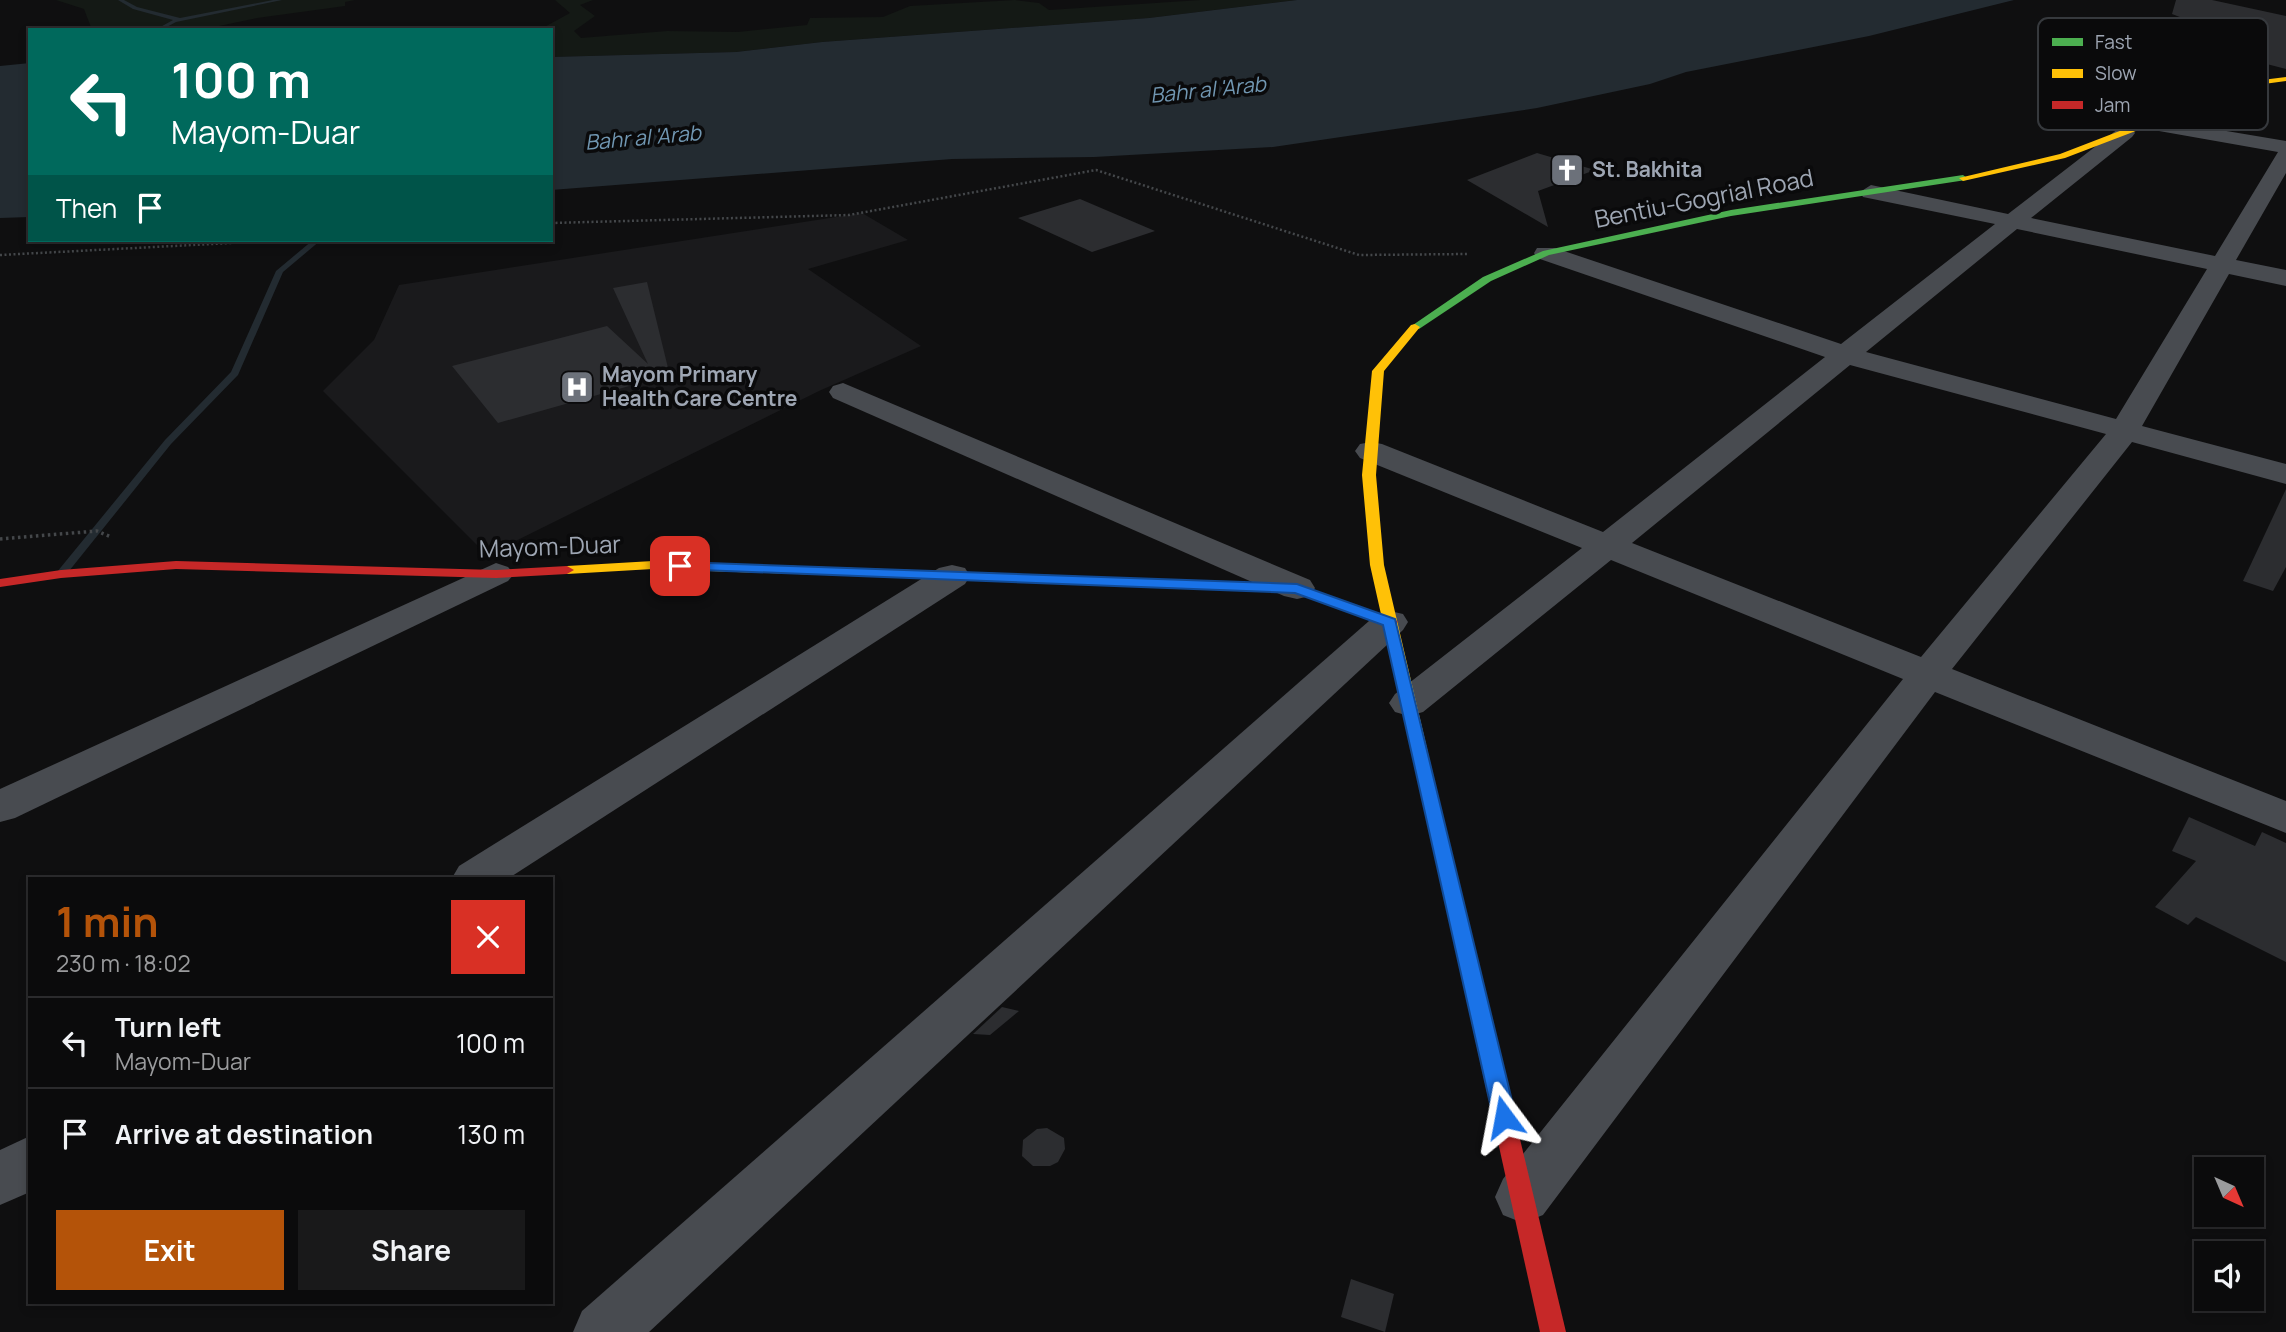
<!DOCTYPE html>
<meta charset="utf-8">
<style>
:root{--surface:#0b0b0c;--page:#19191a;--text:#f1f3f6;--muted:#9a9b9d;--line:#2b2b2d;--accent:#b45309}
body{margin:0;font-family:Manrope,sans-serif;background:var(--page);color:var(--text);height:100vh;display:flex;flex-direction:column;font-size:26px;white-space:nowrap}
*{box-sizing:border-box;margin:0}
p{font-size:23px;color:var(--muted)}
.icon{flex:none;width:38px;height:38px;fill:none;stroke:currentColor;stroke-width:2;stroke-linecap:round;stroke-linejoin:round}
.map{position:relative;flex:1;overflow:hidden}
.details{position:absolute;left:28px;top:877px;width:525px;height:427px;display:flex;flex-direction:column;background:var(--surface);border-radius:0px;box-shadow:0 4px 10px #0003,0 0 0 2px var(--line)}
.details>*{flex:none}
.banner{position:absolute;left:28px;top:28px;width:525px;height:214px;border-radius:0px;box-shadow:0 4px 10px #0003,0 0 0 2px var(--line);background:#00695c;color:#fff;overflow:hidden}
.needle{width:46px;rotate:136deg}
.fabs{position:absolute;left:2194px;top:1157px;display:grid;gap:14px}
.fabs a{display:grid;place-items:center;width:70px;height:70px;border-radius:0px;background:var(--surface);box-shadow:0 4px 10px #0003,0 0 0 2px var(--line);font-size:35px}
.pin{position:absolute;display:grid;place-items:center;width:60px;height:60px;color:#fff;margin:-30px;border-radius:14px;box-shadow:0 4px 10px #0006}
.me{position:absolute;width:77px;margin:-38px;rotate:347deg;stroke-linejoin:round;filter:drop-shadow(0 0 5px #0008)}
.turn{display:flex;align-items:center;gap:24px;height:147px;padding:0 28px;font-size:32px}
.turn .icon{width:91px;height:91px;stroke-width:2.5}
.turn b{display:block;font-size:49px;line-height:60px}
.then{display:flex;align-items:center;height:66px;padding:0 28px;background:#0003;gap:14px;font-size:26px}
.round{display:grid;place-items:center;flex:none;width:74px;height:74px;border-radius:0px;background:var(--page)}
.head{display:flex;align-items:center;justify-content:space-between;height:119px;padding:0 28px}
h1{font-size:42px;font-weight:700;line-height:52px;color:var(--accent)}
.button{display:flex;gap:14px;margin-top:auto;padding:14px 28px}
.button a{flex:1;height:80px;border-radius:0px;background:var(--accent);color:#fff;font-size:28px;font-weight:700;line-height:80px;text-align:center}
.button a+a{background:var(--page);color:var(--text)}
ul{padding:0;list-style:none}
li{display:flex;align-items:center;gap:21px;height:91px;padding:0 28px;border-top:2px solid var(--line)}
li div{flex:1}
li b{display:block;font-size:26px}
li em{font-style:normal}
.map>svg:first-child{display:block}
.built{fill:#1a1a1c}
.green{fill:#141915}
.water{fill:#232b31}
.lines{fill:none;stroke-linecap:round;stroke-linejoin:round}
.stream{fill:#232b31;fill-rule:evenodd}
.building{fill:#2c2d30}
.path-far1{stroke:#44474a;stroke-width:2.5;stroke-dasharray:2 2.5;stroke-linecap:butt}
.path{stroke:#44474a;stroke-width:3.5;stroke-dasharray:2.5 3.5;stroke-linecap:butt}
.street{fill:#484b50;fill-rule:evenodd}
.fast{fill:#4caf50;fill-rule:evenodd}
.slow{fill:#ffc107;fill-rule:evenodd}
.jam{fill:#c62828;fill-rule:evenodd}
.route{fill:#1a73e8;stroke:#114b97;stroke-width:2}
.labels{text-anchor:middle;stroke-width:7;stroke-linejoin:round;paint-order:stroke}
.far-water-label{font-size:21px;font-style:italic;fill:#7197b2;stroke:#0a0a0b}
.far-poi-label{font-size:21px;font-weight:bold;fill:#9ea6b3;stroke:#0a0a0b;text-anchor:start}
.street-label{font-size:24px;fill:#9ea6b3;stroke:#0a0a0b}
.key{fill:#0a0a0b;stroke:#36393d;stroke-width:2}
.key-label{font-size:19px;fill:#9ea6b3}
</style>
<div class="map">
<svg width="2286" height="1332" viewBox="0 0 2286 1332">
<rect width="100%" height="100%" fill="#0f0f10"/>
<path class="built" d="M862,213L908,240L808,269L921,346L819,391L487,555L323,391L374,340L399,285Z"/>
<g class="green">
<path d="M56,0H355L345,2V6L257,18L200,30H92L84,9Z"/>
<path d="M555,0H593L580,5L595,16L574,31L581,38L667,31L738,32L807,25L810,18L883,17L910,6L1015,0L1039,3L1049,10L1201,0H1297L1149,18L822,42L736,52L551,57V30H539L570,13Z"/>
</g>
<g class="water">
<path d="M1297,0H2014L1869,36L1686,72L1650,84L1537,108L1273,147L1094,157L952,159L551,190V57L736,52L822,42L1149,18Z"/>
<path d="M30,63V217L0,218V66Z"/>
</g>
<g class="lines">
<g class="stream">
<path d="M118,0H124L137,7L180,18L273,0H282L176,22L161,30H155L173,20L133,9Z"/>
<path d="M313,240H321L283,272L238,375L171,444L65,576H57L55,574L57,572L165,440L231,372L276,271Z"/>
</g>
</g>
<g class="building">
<path d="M2176,0H2212L2286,16V69L2232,55L2181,19H2185L2172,14Z"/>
<path d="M1537,153L1595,170L1538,191L1548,227L1467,180Z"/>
<path d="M1080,199L1155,231L1092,252L1018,218Z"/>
<path d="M647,282L669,372L659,375L661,377L498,423L452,366L607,326L648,364L613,288Z"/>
<path d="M2286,489V567L2273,591L2243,581Z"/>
<path d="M2189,817L2255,846L2262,832L2286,843V962L2196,917L2188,925L2155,907L2196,861L2172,851Z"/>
<path d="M1002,1007L1019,1011L990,1035L973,1034Z"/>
<path d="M1047,1128L1064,1138L1065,1149L1058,1162L1050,1166H1033L1022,1156L1023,1140L1037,1129Z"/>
<path d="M1351,1279L1394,1294L1385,1332L1341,1317Z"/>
</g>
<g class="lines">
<g class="path-far1">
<path d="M551,223L849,215L1096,170L1359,255L1467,254"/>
<path d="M0,255L289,240"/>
</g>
<path class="path" d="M0,539L97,531L111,537"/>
<g class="street">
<path d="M2149,118L2286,141V173L2236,260L2286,270V286L2229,274L2142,426L2286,464V484L2132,442L1952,669L2286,801V833L1935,692L1543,1215L1523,1223L1503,1215L1495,1197L1503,1179L1903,679L1611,560L1423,712L1409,716L1395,712L1389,703L1395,694L1582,548L1360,458L1355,451L1360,444L1371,442L1382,444L1603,532L1825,357L1537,258L1534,253L1537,248H1555L1841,344L1995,224L1863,197L1860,192L1871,185L2008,214L2118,129H2132L2135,133L2132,137L2031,218L2215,256L2278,152L2142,128L2139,124ZM2017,229L2207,269L2116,419L1866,352ZM1850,365L2106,434L1921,657L1632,543Z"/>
<path d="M843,383L1310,580L1315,588L1310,596L1297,599L1284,596L833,398L829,392L833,386Z"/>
<path d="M496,563L508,567L514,574L508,581L15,818L0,822V789Z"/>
<path d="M952,565L965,568L970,576L965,584L509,878H452L459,866L939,568Z"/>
<path d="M1390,611L1403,614L1408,622L1403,630L649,1332H573L582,1311L1377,614Z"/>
<path d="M30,1136V1192L0,1205V1150Z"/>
</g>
<path class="fast" d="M1963,175L1967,178L1966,180L1731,216L1549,255L1491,281L1419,329L1410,327L1483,277L1543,251L1731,210Z"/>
<g class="slow">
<path d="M2286,77V81L2227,89L2188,111L2065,158L1963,181L1959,178L2060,154L2182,107L2222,85Z"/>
<path d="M1415,324L1420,327L1384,371L1376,475L1384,565L1428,753L1420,759L1412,753L1370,565L1362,475L1372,371L1411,325Z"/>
<path d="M653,561L1079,576L1086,580L1079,584L653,569L567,574L560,570L567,566Z"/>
</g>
<g class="jam">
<path d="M176,561L496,570L567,566L574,570L567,574L496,578L176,569L61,578L0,587V579L61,570Z"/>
<path d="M1079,576L1297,584L1395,619L1398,622L1390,627L1385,625L1295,592L1074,583L1072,580Z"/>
<path d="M1420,747L1428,753L1566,1332H1540L1412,753Z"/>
</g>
</g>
<path class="route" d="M680,562L1297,584L1395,619L1516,1117L1512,1124L1504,1127L1497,1124L1493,1117L1383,625L1295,593L675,569L673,566Z"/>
<defs>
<g id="church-square" transform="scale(1.75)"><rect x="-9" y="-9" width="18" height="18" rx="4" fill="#6c717a" stroke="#0a0a0b"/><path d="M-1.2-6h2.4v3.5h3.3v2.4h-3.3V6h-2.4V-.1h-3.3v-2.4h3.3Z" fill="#fff"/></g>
<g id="hospital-square" transform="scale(1.75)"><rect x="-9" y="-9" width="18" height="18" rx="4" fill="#6c717a" stroke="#0a0a0b"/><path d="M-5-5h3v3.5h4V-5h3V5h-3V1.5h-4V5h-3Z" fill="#fff"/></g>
</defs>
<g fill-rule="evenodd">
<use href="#church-square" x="1567" y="170"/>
<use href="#hospital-square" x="577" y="387"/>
</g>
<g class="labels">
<g class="far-water-label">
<text transform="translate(1208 90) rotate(-6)" y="7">Bahr al 'Arab</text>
<text transform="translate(643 138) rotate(-5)" y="7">Bahr al 'Arab</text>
</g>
<g class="far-poi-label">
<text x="1592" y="177">St. Bakhita</text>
<text x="602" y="382">Mayom Primary<tspan x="602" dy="24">Health Care Centre</tspan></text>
</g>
<g class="street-label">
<text transform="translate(1704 199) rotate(-11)" y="8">Bentiu-Gogrial Road</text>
<text transform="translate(550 547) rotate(-2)" y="8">Mayom-Duar</text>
</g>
</g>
<rect x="2038" y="18" width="230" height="112" rx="10" class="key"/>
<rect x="2052" y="38" width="31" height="8" fill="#4caf50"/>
<rect x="2052" y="69" width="31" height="9" fill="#ffc107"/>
<rect x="2052" y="101" width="31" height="8" fill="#c62828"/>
<g class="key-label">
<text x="2095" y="49">Fast</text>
<text x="2095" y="80">Slow</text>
<text x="2095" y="112">Jam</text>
</g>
</svg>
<div class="fabs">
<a><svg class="needle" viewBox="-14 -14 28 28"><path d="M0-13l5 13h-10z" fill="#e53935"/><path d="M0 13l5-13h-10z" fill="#9a9b9d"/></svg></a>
<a><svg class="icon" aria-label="sound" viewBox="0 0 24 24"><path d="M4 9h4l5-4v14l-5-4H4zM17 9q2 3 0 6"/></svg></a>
</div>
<div class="pin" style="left:680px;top:566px;background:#d93025"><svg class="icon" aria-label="arrive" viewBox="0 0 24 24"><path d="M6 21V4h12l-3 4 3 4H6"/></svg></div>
<svg class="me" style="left:1504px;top:1117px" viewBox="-20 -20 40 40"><path d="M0-17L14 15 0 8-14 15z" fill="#1a73e8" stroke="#fff" stroke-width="4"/></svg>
<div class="banner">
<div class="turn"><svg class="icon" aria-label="left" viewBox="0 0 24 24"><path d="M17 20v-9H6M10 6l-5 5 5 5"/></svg><div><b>100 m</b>Mayom-Duar</div></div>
<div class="then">Then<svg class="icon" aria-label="arrive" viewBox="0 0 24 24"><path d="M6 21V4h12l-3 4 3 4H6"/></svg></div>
</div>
<section class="details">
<div class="head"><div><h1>1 min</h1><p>230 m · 18:02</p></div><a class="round" style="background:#d93025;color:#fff"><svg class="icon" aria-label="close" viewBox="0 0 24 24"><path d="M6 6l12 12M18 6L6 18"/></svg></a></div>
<ul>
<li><svg class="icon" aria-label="left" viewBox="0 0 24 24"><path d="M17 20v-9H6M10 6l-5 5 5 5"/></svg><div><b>Turn left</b><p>Mayom-Duar</p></div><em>100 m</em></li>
<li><svg class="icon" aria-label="arrive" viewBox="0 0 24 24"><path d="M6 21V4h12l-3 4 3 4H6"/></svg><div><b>Arrive at destination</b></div><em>130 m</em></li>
</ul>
<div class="button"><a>Exit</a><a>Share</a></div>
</section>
</div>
